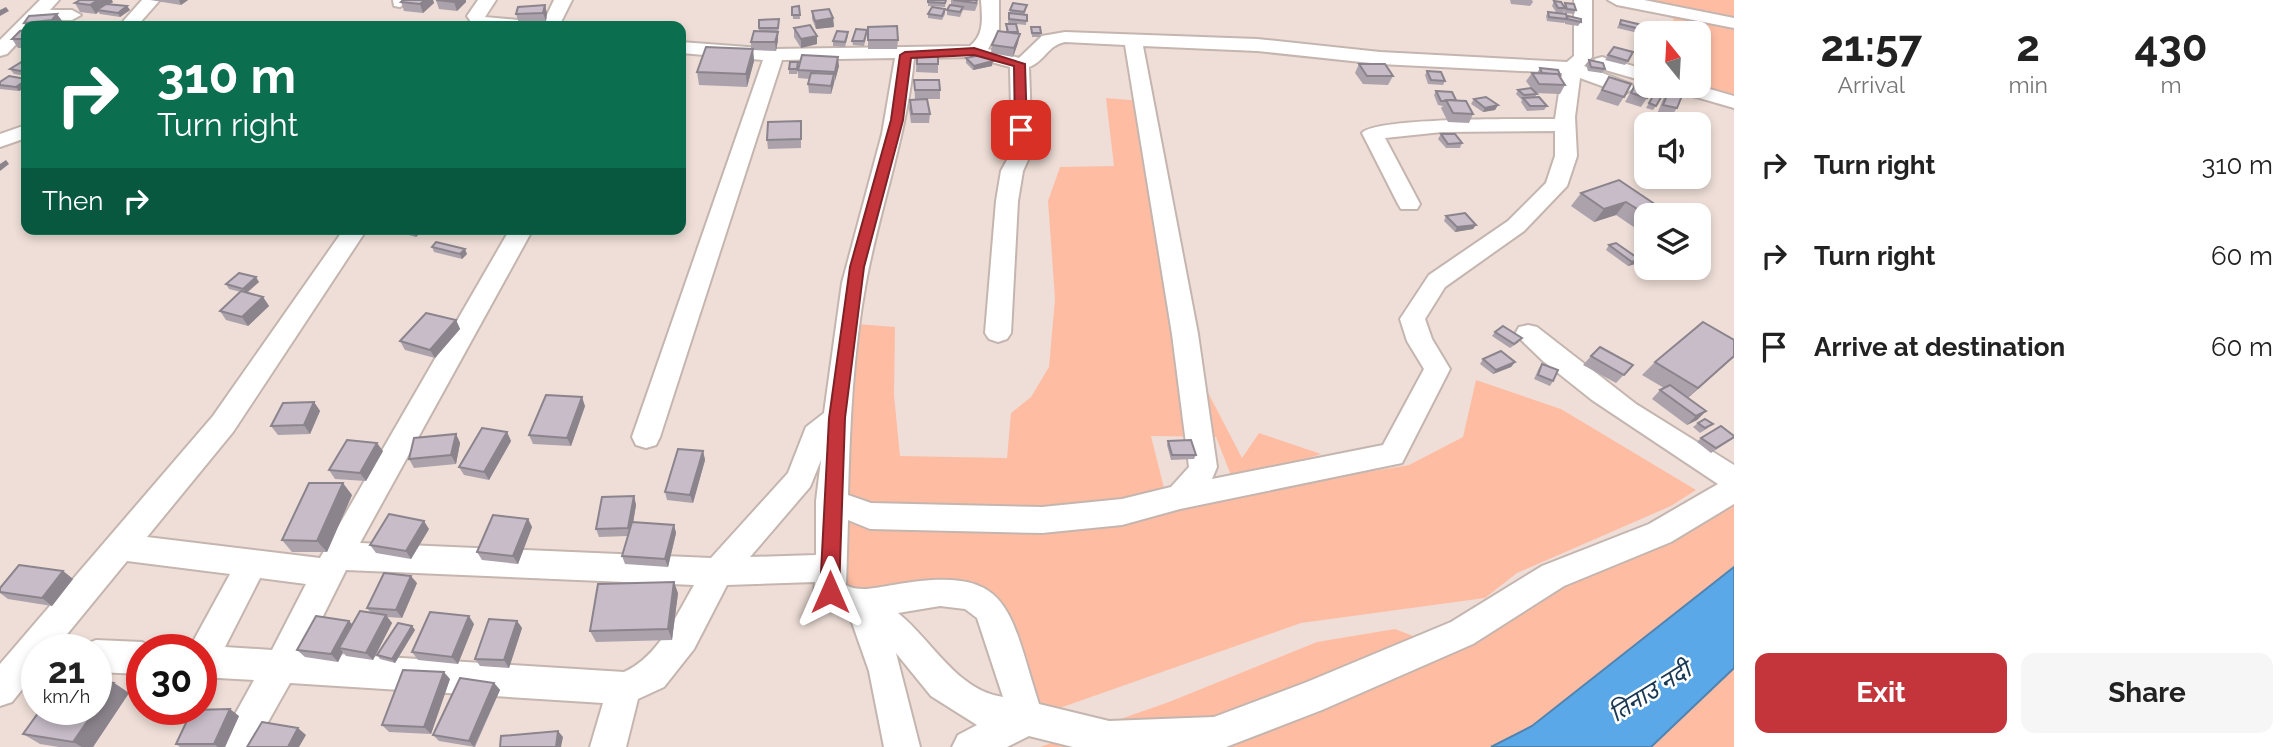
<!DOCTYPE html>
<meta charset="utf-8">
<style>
:root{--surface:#fff;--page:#f6f6f6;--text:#222;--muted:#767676;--accent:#c4343b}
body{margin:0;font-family:Raleway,"Noto Sans Devanagari",sans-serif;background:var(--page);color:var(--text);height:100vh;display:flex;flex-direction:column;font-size:26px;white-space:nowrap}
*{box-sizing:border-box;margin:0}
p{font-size:23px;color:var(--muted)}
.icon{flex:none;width:38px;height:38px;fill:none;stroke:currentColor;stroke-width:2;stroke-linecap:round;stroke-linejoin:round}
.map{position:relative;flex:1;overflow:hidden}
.drawer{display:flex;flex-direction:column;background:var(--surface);width:560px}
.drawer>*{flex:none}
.top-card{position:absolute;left:21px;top:21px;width:665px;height:214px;border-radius:14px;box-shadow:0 4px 10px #0003;background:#0b6e4f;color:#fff;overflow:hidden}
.needle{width:46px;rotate:342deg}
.fabs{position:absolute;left:1634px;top:21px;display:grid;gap:14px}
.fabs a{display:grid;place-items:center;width:77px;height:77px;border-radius:14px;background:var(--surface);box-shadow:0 4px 10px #0003;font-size:35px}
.speed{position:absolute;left:21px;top:634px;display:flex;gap:14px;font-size:35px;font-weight:700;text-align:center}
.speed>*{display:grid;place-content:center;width:91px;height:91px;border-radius:50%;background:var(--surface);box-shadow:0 4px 10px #0003;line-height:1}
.speed small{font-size:18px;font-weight:400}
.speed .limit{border:10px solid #d22;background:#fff;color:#111}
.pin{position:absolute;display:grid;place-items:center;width:60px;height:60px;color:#fff;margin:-30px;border-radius:14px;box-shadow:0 4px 10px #0006}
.me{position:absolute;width:77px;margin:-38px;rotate:0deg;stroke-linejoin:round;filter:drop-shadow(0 0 5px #0008)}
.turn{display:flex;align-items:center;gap:24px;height:147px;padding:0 21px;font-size:32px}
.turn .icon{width:91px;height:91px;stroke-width:2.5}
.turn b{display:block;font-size:49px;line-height:60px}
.then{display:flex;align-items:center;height:66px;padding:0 21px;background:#0003;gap:14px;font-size:26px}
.eta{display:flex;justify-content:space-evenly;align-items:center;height:119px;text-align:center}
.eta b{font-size:42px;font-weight:700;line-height:49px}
.action{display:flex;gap:14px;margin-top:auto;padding:14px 21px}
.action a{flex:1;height:80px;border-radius:14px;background:var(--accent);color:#fff;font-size:28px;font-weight:700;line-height:80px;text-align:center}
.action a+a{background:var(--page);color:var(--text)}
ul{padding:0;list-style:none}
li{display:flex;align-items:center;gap:21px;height:91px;padding:0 21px}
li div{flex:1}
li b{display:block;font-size:26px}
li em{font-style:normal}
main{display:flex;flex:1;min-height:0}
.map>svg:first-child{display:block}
.green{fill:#febda3}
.water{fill:#5ba8e8;stroke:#5084b0;stroke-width:2}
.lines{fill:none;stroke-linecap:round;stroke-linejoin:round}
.minor-casing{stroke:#c5b5af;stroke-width:4}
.minor{fill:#fff;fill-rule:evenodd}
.wall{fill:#aba2ac}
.shaded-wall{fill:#8b848c}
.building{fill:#c7bcc8;stroke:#8b848c;stroke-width:2}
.route{fill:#c4343b;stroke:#7f2226;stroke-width:2}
.labels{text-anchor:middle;stroke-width:5;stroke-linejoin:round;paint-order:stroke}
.near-water-label{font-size:24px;font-style:italic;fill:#173752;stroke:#fff}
</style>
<main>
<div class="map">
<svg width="1734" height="747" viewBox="0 0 1734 747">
<rect width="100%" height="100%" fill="#eeded7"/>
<g class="green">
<path d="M1640,0H1734V19Z"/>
<path d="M1671,13L1734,23V98L1696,86H1699V33C1680,33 1677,31 1671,13Z"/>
<path d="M1106,98L1155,102L1202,381L1242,458L1259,433L1321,454L1234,483L1216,437L1151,436L1166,496L1109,508L866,509L838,499L857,324L895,327L894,395L900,456L1007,458L1011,413L1031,397L1049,367L1055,299L1048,201L1060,167L1114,166Z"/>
<path d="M1476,380L1561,409L1696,490L1671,506L1517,573L1485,598L1301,623L1040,715L997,604L838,594L842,519L1138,514L1192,508L1226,496L1409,465L1463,437Z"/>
<path d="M1734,500V567L1532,726L1491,747H1040L1169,702L1317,642L1395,629L1431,643L1557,584L1630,559L1699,526Z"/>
<path d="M1734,668V747H1651Z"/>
</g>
<path class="water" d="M1734,567V668L1651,747H1491L1532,726Z"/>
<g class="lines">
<g class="minor-casing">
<g id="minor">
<path d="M40,0H59L50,10H72L81,15L72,20H40L34,26H26V34L7,54L0,56V40Z"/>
<path d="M142,0H160L137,26H119Z"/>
<path d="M393,0H411L400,7L394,6Z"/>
<path d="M478,0H496L485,17L540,22L544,21L554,0H572L559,26H474L467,16Z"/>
<path d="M981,0H999V29L988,49L1019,58L1042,36L1065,32L1257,39L1380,52L1567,62L1574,56V0H1592V57L1584,66L1631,84L1634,88L1624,94L1580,78L1575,117L1577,156L1567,186L1524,231L1445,287L1425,319L1432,339L1450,369L1402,463L1180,509L1122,525L1042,533L870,529L848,520L846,585C859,593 879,587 893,585C1012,564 1008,607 1039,704L1109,721L1214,717L1307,682L1451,622L1542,566L1649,524L1718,484L1592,400L1543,361L1515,334L1519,327L1528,325L1537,327L1636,404L1734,465V504L1671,542L1564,586L1473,644L1322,710L1226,747H1073L1029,736L1007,747H952L958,735L977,725L931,696L896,653L920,747H884L869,671L850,617L819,602L814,592L815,582L727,585L694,649L664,687L638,699L626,747H590L603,703L290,683L254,747H217L254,680L201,677V649H189L230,574L127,561L55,649H37V671L12,702L0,706V664L213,416L344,229H367L233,432L147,537L320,558L510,229H533L360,543L711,558L788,473L806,427L824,413L842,283L882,134L895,58L782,60L660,437L656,445L646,448L636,445L632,437L763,60L681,53V42L774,49L970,46C985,34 982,17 981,0ZM1065,42L1125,45L1172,334L1189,467L1171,487L1122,499L1042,507L871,503L848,495C850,424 853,352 866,282C880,207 907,135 914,58L973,57L1010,67L1012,151L1001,171L996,201L985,333L989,339L998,342L1007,339L1011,333L1018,201L1023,171L1032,151L1029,67C1044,62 1048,45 1065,42ZM1143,46L1257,51L1380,64L1562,73L1555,119C1527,119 1374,117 1362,133L1398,204L1401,209H1417L1420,204L1385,138L1442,132L1555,131V156L1546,183L1508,221L1429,275L1400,319L1407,341L1424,369L1383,445L1212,479L1217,467L1198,334ZM821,460L816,501V555L750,557L810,487ZM346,570L694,585C676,616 658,657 624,672L305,652ZM260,578L306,584L272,650L225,647ZM940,606L965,609L977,618L1003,697C957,691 931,639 898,613Z"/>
<path d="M1608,0H1644L1734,18V28L1617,5Z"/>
<path d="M1602,57L1647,70V82L1595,67L1593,63L1595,59Z"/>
<path d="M1669,86H1699L1734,96V108L1672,90Z"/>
<path d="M26,125V138L0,147V134Z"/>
<path d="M96,640L142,642L155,649H142V674L96,672V649H82L84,645Z"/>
</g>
</g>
<use href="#minor" class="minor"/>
</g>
<g class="wall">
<path d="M150,0H188L181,5Z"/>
<path d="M403,0H433L434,3L423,13L404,11L401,2Z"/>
<path d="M436,0H466V2L457,11L439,9Z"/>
<path d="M928,0H946L945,7L928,6Z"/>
<path d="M951,0L978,3L975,11L963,10L960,17L947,15V10L951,5Z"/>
<path d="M1510,0H1532L1533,2L1530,6L1511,4Z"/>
<path d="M1554,1L1564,6L1565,3L1576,10L1574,14L1565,13L1564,11L1563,13L1556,12L1552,6Z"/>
<path d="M113,2L110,4L127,6L130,10L120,17L100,14L98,12L96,14L80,12L75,3Z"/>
<path d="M545,5L547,14L546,21L519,23L516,14Z"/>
<path d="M799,6L800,19H793L792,7Z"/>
<path d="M945,9V14L942,20L928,18V14Z"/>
<path d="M1010,10H1026L1024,15H1027L1026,25L1008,23Z"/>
<path d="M812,11L833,18L834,27L816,29L812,19Z"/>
<path d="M1548,12L1567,18L1568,16L1581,22L1578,26L1565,24V22L1564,23L1547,21L1546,16Z"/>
<path d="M779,19L778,40L776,51L753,50L754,61L747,87L699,85L697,72L751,49V42L759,31V20Z"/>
<path d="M1621,20L1640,29L1638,33L1617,28Z"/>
<path d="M1006,24L1018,32V43L1013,57L991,53L992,45L1006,32Z"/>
<path d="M868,27L898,40L897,49H868Z"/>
<path d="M1031,27L1041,33L1040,37H1032Z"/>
<path d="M794,28L817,36V44L801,48L794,37Z"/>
<path d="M26,29V48H18L12,39Z"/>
<path d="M848,32V36L845,47L833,46V41Z"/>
<path d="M867,34L864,46L853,45L852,41Z"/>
<path d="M1614,47L1633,52L1625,65L1605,60Z"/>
<path d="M917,53L938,64V73L916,72Z"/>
<path d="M966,58L992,66L973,70L966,63Z"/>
<path d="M1589,60L1605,69L1602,73L1588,71L1586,65Z"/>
<path d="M26,61V76L14,74L10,69Z"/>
<path d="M1359,64L1393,76L1388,85L1363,84L1355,73Z"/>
<path d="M839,66L831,94L809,93L808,84L810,79L798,78V70L797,74H789V69Z"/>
<path d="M1540,68L1560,75L1559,76L1565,85L1560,94L1535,93L1537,94L1535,97L1547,106L1544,110L1527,111L1521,102L1522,100L1516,94L1518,90L1531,88L1526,81L1532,73H1537Z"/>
<path d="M1427,71L1445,81L1443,85L1428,84L1425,75Z"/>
<path d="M1609,77L1624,97L1618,106L1596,99Z"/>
<path d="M26,79V87L19,91L0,89V82Z"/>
<path d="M1638,79L1647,98L1641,107L1625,102Z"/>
<path d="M914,80L940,90V99H915Z"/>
<path d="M1659,86L1656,106L1653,110L1646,108Z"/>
<path d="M1670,86H1678L1677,108L1671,117L1657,114L1666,92Z"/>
<path d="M1436,91L1456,100L1473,114L1469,123L1448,122L1441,108L1443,106L1438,105L1434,95Z"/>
<path d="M1474,99L1498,105L1495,110L1483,112L1471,104Z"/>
<path d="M910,100L930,114L929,123H911L909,109Z"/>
<path d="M801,130V148L768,149L767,140Z"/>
<path d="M1441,134L1462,143L1460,148H1446L1438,139Z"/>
<path d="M1619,180L1666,212L1647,215V236L1616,215L1594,222L1571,206L1581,193Z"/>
<path d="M1446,216L1473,229L1455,232L1444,221Z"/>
<path d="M387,229H423L416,237Z"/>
<path d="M1609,245L1639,259L1635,264L1628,266L1606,250Z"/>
<path d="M432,247L467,254L462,259L434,252Z"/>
<path d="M259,282L247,293L263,297L269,306L248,326L226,320L220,311L241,292L229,289L226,284Z"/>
<path d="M456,320L460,329L435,358L405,350L400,341Z"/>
<path d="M1495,332L1519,342L1510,348L1492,336Z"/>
<path d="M1734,340V357L1688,398L1706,411L1697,420L1687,425L1652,399L1660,390L1664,388L1642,375L1655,362Z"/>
<path d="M1591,356L1633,365L1616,383L1583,365Z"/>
<path d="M1483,359L1515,362L1511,367L1493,374L1480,364Z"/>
<path d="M1542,364L1553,381L1550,386L1534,379L1539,368Z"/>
<path d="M314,402L320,411L310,434L278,435L271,426Z"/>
<path d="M585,406L571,446L533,444L529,435Z"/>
<path d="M1698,423L1708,428L1700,433L1693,427Z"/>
<path d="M507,432L511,441L489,480L464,475L459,467Z"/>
<path d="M456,434L460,443L456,464L414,468L409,459Z"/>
<path d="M1701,438H1734L1711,453L1697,442Z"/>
<path d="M1168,441L1196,455L1194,459L1171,460L1167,445Z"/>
<path d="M383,451L366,481L335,479L329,470Z"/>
<path d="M703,451L705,460L693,503L667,500L665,492Z"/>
<path d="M352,495L327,552H292L282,540Z"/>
<path d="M634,496L636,505L633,522L674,525L676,533L668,567L625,564L622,556L628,536L599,537L596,529Z"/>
<path d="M528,519L532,527L518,564L482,560L477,552Z"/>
<path d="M429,529L411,559L376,553L370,545Z"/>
<path d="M63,571L73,579L52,606L8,599L0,593V588Z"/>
<path d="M417,583L402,618L387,617L392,623L373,660L346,656L343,652L338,662L305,657L297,650L349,621L352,625L371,613L367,608Z"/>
<path d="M678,593L672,640L596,642L590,631Z"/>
<path d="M517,621L522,628L509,668L480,666L475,659Z"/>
<path d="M474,624L458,664L418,660L412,652Z"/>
<path d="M412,626L415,630L395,663L380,659L377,655Z"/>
<path d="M450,679L431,734L389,732L382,725Z"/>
<path d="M114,683L129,693L93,747H59L40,744L23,734Z"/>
<path d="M494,683L500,690L475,747L439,741L433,735Z"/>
<path d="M239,716L225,747H180L176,744Z"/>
</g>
<g class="shaded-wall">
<path d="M98,0H112L113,2L101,10H97L98,12L96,14L90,5Z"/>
<path d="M179,0H188L181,5Z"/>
<path d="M425,0H433L434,3L423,13L420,4Z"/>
<path d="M456,0H466V2L457,11L454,2Z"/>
<path d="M545,5L547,14L546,21L543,13Z"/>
<path d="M127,6L130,10L120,17L118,13Z"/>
<path d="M6,7L9,11L0,16V10Z"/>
<path d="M57,14L63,22L60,26L26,27L24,23Z"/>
<path d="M833,18L834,27L816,29L815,21Z"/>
<path d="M778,32V40L776,51L775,42Z"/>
<path d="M1020,34L1018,43L1013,57L1014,48Z"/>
<path d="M817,36V44L801,48V39Z"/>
<path d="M753,49L754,61L747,87L746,74Z"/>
<path d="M838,57L839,66L835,81V72Z"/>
<path d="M993,61L992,66L973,70L974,66Z"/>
<path d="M834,74V83L831,94V86Z"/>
<path d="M26,80V87L19,91L16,87Z"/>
<path d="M1498,105L1495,110L1483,112L1485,108Z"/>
<path d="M6,160L9,164L0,171V164Z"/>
<path d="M1626,202L1616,215L1594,222L1604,209Z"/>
<path d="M1476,225L1473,229L1455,232L1457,227Z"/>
<path d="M412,229H423L416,237Z"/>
<path d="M465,249L467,254L462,259L460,254Z"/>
<path d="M1639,259L1635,264L1628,266L1632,262Z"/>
<path d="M256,277L259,282L246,293L243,289Z"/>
<path d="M263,297L269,306L248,326L242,317Z"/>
<path d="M456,320L460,329L435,358L430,350Z"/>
<path d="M1734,356V357L1684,401L1698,388Z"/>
<path d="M1515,362L1511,367L1493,374L1496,370Z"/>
<path d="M582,397L585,406L571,446L567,438Z"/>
<path d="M314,402L320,411L310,434L304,425Z"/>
<path d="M1706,411L1697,420L1687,425L1696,416Z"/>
<path d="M507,432L511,441L489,480L484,472Z"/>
<path d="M456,434L460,443L456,464L451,455Z"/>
<path d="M377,443L383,451L366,481L360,473Z"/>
<path d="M703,451L705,460L693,503L690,495Z"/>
<path d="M343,483L352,495L327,552L317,541Z"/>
<path d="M634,496L636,505L631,536L628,528Z"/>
<path d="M528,519L532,527L518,564L513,556Z"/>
<path d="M424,521L429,529L411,559L406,551Z"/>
<path d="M674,525L676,533L668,567L665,559Z"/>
<path d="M63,571L73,579L52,606L42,598Z"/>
<path d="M411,576L417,583L402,618L396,610Z"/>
<path d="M674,582L678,593L672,640L668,629Z"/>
<path d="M386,615L392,623L373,660L366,653Z"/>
<path d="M469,616L474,624L458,664L452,657Z"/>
<path d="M349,621L356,628L339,648L343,652L338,662L331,654Z"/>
<path d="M517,621L522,628L509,668L504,660Z"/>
<path d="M412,626L415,630L395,663L392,659Z"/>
<path d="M444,672L450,679L431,734L424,727Z"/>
<path d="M114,683L129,693L93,747H82L73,742Z"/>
<path d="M494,683L500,690L474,747L469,741Z"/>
<path d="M230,709L239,716L225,747H218L214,744Z"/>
<path d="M298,728L306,735L299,747H288Z"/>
<path d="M558,731L563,737L561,747H556Z"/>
</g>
<g class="building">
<path d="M80,0H98L90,5L75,3Z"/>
<path d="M403,0H425L420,4L401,2Z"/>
<path d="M436,0H456L454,2Z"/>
<path d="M928,0H946L945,3L928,2Z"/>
<path d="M953,0H977L976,3Z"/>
<path d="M1554,1L1561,2L1565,8H1558Z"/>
<path d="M1013,3L1027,5L1024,12L1010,10Z"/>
<path d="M1565,3L1574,4L1576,10L1567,9Z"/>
<path d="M106,4L127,6L118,13L97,10Z"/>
<path d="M545,5L543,13L516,14L518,7Z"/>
<path d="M950,5L963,7L960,12L947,10Z"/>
<path d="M799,6L800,15H792V7Z"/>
<path d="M932,7L945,9L942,16L928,14Z"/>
<path d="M829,9L833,18L815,21L812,11Z"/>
<path d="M1548,12L1566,14L1567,19L1549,17Z"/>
<path d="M1009,13L1027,15V21L1009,19Z"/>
<path d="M57,14L52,20L24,23L29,16Z"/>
<path d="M1568,16L1581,19V22L1567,19Z"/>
<path d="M779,19L778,28H759V20Z"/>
<path d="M1621,20L1642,25L1640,29L1620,24Z"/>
<path d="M512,22L511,26H479V24Z"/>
<path d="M636,23H652L651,26H634Z"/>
<path d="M1006,24H1016L1018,32H1008Z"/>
<path d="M810,25L817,36L801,39L794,28Z"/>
<path d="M897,26L898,40H868V27Z"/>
<path d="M1031,27H1040L1041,33H1032Z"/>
<path d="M856,29L867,30L864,41H852Z"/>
<path d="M26,30V39H12L20,31Z"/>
<path d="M754,31L778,32L775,42H751Z"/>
<path d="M837,31L848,32L845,42L833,41Z"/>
<path d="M998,31L1020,34L1014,48L992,45Z"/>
<path d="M706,47L753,49L746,74L697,72Z"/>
<path d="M1614,47L1633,52L1628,61L1608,55Z"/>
<rect x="917" y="53" width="21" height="11"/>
<path d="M985,54L993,61L974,66L966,58Z"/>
<path d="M802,55L838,57L835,72L798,70Z"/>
<path d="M1589,60L1603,63L1605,69L1591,67Z"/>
<path d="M23,61H26V72L10,69Z"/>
<path d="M790,62H798L797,69H789Z"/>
<path d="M1359,64H1385L1393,76H1367Z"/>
<path d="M1540,68L1558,70L1560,75L1542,73Z"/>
<path d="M1427,71L1441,72L1445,81L1431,80Z"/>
<path d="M811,73L834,74L831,86L808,84Z"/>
<path d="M1532,73L1558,74L1565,85L1539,84Z"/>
<path d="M9,76L26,79V80L16,87L0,85V82Z"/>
<path d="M1609,77L1631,84L1624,97L1602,90Z"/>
<path d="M1638,79L1647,82V86H1654L1647,98L1631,93Z"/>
<path d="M914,80H939L940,90H915Z"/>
<path d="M1659,86L1667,87L1656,106L1649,103Z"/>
<path d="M1671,86H1678L1685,88L1677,108L1663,105Z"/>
<path d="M1531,88L1537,94L1524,95L1518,90Z"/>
<path d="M1436,91L1452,92L1456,100H1446L1445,101H1441Z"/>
<path d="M1486,97L1498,105L1485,108L1474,99Z"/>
<path d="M1539,97L1547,106H1530L1523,98Z"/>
<path d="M927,99L930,114H912L910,100Z"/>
<path d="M1446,100L1466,101L1473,114L1453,113Z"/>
<path d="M801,121V139L767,140L768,122Z"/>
<path d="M1441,134H1455L1462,143L1448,144Z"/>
<path d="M1619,180L1671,215H1647L1626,202L1604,209L1581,193Z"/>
<path d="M1465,213L1476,225L1457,227L1446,216Z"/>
<path d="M436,242L465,249L460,254L432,247Z"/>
<path d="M1616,243L1639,259L1632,262L1609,245Z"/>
<path d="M239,273L256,277L243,289L226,284Z"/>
<path d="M241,291L263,297L242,317L220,311Z"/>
<path d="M426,313L456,320L430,350L400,341Z"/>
<path d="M1703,322L1734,340V356L1698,388L1655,362Z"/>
<path d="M1503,326L1522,338L1514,344L1495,332Z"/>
<path d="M1600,347L1633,365L1624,375L1591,356Z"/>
<path d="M1501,351L1515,362L1496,370L1483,359Z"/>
<path d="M1542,364L1558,370L1553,381L1538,375Z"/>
<path d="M1670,385L1706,411L1696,416L1660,390Z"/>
<path d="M546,395L582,397L567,438L529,435Z"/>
<path d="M314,402L304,425L271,426L283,403Z"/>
<path d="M1705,419L1713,424L1705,428L1698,423Z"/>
<path d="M1721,426L1734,436V437L1716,448L1701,438Z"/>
<path d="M482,428L507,432L484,472L459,467Z"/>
<path d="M456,434L451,455L409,459L414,438Z"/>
<path d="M347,440L377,443L360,473L329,470Z"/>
<path d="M1191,440L1196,455H1172L1168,441Z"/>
<path d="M678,449L703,451L690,495L665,492Z"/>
<path d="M309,483H343L317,541L282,540Z"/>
<path d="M634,496L628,528L596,529L602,497Z"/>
<path d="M389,514L424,521L406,551L370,545Z"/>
<path d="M493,515L528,519L513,556L477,552Z"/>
<path d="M632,522L674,525L665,559L622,556Z"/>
<path d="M19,565L63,571L42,598L0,592V588Z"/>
<path d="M384,573L411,576L396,610L367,608Z"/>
<path d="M674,582L668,629L590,631L598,584Z"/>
<path d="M360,611L386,615L366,653L339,648Z"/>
<path d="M430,612L469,616L452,657L412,652Z"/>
<path d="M316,616L349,621L331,654L297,650Z"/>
<path d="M489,619L517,621L504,660L475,659Z"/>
<path d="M398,623L412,626L392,659L377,655Z"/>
<path d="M403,670L444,672L424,727L382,725Z"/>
<path d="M460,678L494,683L469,741L433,735Z"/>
<path d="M96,680L114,683L73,742L23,734L41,709H96Z"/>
<path d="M230,709L214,744H176L192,710Z"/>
<path d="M262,722L298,728L288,747H247Z"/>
<path d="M558,731L556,747H500L501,736Z"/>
</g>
<path class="route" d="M974,48L1025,64L1027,130L1021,133L1015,130L1014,66L974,55L911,58L903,120L864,267L845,418L839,592L836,598L830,600L823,598L820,592L829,418L850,267L891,120L900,55L905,52Z"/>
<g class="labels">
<g class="near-water-label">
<text transform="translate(1650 692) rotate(-32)" y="8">तिनाउ नदी</text>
</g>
</g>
</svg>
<div class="fabs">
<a><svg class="needle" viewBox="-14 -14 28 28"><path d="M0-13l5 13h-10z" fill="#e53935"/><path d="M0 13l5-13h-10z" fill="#767676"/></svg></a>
<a><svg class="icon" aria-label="sound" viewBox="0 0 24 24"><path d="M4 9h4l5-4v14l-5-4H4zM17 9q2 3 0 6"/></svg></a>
<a><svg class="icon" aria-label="layers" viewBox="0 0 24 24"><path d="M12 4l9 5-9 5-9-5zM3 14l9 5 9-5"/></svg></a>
</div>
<div class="speed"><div>21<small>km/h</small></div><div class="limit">30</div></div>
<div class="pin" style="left:1021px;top:130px;background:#d93025"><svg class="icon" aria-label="arrive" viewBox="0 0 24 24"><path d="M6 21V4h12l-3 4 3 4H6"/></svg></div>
<svg class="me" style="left:830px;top:592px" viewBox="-20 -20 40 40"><path d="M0-17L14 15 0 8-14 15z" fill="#c4343b" stroke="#fff" stroke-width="4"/></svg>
<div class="top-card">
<div class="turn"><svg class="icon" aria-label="right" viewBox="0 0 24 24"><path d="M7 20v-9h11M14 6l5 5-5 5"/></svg><div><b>310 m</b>Turn right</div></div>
<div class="then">Then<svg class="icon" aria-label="right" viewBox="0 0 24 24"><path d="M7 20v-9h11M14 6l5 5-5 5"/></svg></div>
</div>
</div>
<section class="drawer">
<div class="eta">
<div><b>21:57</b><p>Arrival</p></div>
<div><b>2</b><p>min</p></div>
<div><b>430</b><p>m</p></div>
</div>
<ul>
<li><svg class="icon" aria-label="right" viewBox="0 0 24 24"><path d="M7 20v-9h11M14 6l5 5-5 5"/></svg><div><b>Turn right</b></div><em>310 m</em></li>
<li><svg class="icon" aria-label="right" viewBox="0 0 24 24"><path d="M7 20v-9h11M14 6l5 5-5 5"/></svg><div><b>Turn right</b></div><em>60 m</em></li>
<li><svg class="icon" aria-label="arrive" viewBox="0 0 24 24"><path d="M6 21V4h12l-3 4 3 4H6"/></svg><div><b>Arrive at destination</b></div><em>60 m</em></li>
</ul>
<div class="action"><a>Exit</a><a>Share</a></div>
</section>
</main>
